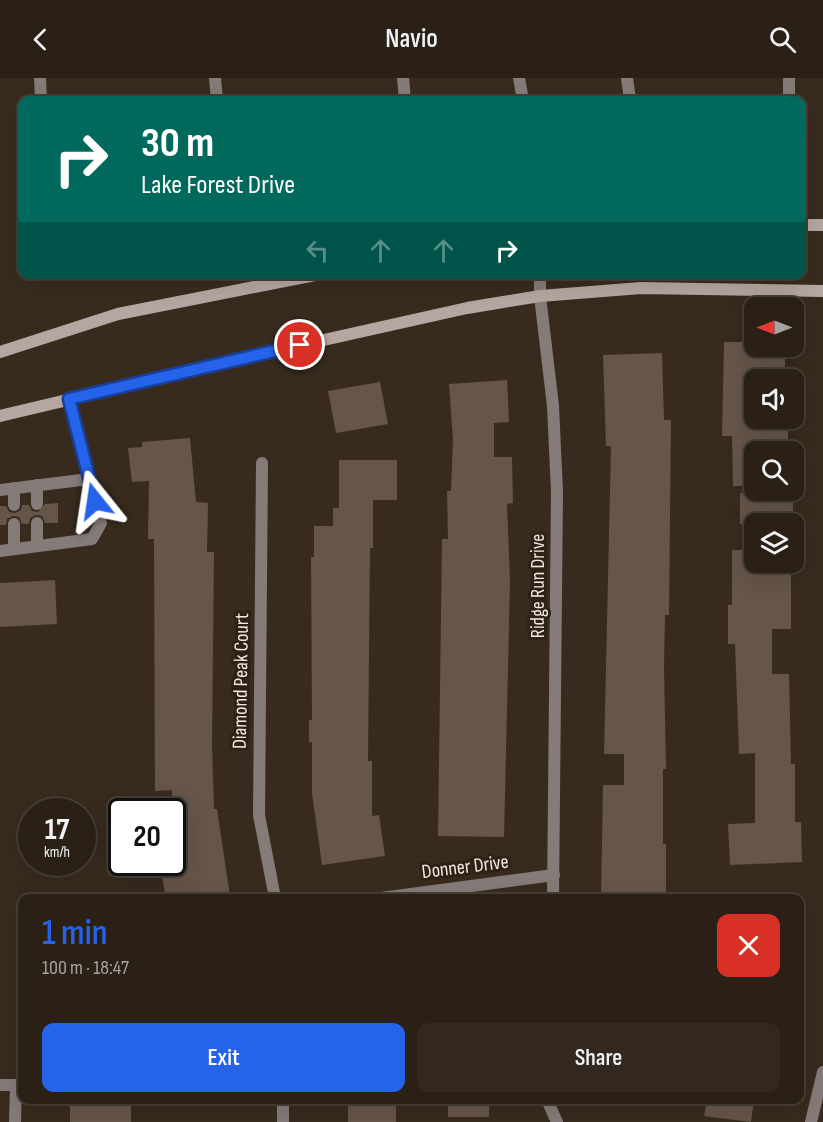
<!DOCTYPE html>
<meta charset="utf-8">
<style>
:root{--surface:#2a2016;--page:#32281f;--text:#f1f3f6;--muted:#a5a3a1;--line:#463e35;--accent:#2563eb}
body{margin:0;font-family:"Sofia Sans Condensed",sans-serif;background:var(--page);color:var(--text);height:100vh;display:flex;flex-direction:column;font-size:22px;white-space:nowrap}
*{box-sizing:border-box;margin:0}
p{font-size:20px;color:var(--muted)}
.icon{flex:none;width:33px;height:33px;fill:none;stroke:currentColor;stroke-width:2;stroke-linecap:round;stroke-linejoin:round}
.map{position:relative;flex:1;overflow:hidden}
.drawer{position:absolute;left:18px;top:816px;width:786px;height:210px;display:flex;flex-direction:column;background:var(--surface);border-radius:12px;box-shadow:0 6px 24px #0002,0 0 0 2px var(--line)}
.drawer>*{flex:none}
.banner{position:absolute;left:18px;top:18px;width:788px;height:183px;border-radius:12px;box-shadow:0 6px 24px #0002,0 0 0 2px var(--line);background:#00695c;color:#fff;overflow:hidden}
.needle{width:39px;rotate:270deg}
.buttons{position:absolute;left:744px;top:219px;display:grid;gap:12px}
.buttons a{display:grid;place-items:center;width:60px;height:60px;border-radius:12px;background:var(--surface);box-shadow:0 6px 24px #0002,0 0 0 2px var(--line);font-size:30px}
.speed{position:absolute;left:18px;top:720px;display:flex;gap:12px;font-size:30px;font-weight:700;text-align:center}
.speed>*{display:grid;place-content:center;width:78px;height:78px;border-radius:50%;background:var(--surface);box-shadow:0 6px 24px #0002,0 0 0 2px var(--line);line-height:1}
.speed small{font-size:15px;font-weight:400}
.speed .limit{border:3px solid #111;border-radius:9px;background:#fff;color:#111}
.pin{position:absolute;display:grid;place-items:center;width:51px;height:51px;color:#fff;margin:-26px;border:3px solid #fff;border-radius:50%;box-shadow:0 2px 6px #0007}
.me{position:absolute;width:66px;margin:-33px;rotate:345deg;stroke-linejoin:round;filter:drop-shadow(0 0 4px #0008)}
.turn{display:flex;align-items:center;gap:21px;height:126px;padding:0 24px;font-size:27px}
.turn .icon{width:78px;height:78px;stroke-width:2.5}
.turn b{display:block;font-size:42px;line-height:51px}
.lanes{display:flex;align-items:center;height:57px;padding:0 24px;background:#0003;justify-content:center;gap:30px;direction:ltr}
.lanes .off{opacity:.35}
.round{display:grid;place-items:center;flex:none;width:63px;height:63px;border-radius:12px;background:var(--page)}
.head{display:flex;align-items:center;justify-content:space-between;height:102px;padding:0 24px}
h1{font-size:36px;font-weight:600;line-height:45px;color:var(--accent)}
.cta{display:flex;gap:12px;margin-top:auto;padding:12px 24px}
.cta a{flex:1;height:69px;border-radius:12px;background:var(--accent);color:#fff;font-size:24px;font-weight:600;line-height:69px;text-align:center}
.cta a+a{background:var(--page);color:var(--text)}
header{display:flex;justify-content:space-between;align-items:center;height:78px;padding:0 24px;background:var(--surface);font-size:27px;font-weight:600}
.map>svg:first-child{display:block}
.building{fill:#665549}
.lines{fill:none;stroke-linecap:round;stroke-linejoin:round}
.lane{stroke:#857b78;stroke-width:12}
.street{stroke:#857b78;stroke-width:12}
.secondary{stroke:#b6a6a2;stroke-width:12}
.route-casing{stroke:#184099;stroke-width:15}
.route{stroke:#2563eb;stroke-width:10}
.labels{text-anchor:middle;stroke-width:6;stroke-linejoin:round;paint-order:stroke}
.street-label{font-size:20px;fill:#f2eae2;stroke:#2e2215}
</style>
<header><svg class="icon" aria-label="back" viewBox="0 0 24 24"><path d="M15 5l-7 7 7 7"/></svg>Navio<svg class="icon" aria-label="search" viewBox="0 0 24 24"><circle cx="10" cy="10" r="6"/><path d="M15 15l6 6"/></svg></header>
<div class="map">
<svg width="823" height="1044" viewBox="0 0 823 1044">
<rect width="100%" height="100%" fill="#382b1e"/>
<g class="building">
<path d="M724,264H754V268H785V302H754V340H788V374H754V408H733L732,358H722Z"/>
<path d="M662,275L664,342H671L669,537H665L664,589L666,691H663V766H666V820H601L603,707H624V676H604L611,368H606L603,277Z"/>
<path d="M507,302L509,344L494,345V379H512L513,425L507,426L510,503L504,759L438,758L442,461H448L447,413H451L453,362L449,306Z"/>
<path d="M380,304L388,346L336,355L328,313Z"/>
<path d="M190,360L196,424L208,425L207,474H214L212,667L214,731H217L230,818L219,820H166L161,794L172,791V712L155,713L154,461H148L149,403L132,404L128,370L142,369V364Z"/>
<path d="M339,382H397V422H373V470H370L368,683H372V738L379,737L385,778L322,787L312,715V664H309V642H312L311,479H314V448H333V430H339Z"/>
<path d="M740,415H793V436H781V446H740Z"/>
<path d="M58,425V445H45L42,438L36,437L30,440L29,446H22L19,439L13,438L7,441L6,447H0V428H6L9,434L15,435L21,432L22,427H29L32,433L38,434L45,426Z"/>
<path d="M732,472H754V484H791V551H772V596H789L791,686H795V744H801L802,784L730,787L728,746L755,745V675L739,676L735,566H728V527H732Z"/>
<path d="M55,502L57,546L0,549V505Z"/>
<rect x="70" y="1022" width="61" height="22"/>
<rect x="348" y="1022" width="48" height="22"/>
<rect x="448" y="1022" width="41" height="17"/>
<path d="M707,1022H754L751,1044L704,1038Z"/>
</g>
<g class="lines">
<g class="lane">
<path d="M40,0L41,22"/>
<path d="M215,0L217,22"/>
<path d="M403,0L405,22"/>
<path d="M519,0L523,22"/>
<path d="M627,0L630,22"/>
<path d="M789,22V0"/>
<path d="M37,407V426"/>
<path d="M14,410V427"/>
<path d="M0,412L89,401"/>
<path d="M37,445V468"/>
<path d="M14,446V471"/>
<path d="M0,473L92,461L101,445L69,321"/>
</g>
<g class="street">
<path d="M540,196V218L553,328L557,414L553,820"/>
<path d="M262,385L259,737L275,820"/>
<path d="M381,820L554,797"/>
<path d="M0,1007H16L15,1044"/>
<path d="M547,1022L557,1044"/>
<path d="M283,1044V1022"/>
<path d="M811,1044L823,994"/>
</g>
<g class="secondary">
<path d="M801,147H823"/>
<path d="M0,274L118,236L320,196"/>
<path d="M0,338L279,272L467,230L540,218L641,210L823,213"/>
</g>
</g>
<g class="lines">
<g class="route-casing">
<path id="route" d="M95,423L69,321L300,267"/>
</g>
<use href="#route" class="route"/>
</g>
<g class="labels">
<g class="street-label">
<text transform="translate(537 508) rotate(-90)" y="7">Ridge Run Drive</text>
<text transform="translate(240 603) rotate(-89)" y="7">Diamond Peak Court</text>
<text transform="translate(465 788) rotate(-7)" y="7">Donner Drive</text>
</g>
</g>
</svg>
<div class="buttons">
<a><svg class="needle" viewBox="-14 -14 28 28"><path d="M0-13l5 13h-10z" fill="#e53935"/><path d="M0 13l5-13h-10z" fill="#a5a3a1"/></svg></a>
<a><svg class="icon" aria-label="sound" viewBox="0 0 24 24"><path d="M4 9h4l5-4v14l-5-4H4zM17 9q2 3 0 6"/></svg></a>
<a><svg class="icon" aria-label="search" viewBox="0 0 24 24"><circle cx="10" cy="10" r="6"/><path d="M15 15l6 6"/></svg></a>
<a><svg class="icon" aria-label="layers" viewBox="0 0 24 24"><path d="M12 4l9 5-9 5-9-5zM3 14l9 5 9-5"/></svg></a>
</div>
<div class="speed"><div>17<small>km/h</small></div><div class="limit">20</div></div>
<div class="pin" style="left:300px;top:267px;background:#d93025"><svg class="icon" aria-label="arrive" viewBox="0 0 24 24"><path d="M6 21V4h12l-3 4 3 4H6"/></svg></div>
<svg class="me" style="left:95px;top:423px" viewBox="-20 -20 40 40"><path d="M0-17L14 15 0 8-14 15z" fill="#2563eb" stroke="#fff" stroke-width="4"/></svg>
<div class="banner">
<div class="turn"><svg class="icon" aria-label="right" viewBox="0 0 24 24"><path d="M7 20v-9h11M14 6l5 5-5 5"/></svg><div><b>30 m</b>Lake Forest Drive</div></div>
<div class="lanes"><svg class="icon off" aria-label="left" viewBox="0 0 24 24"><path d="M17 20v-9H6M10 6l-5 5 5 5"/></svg><svg class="icon off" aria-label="ahead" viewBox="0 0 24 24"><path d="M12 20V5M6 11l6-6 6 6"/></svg><svg class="icon off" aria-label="ahead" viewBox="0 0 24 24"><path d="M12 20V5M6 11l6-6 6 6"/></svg><svg class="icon" aria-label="right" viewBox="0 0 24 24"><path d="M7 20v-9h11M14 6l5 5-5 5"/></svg></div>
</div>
<section class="drawer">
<div class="head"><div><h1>1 min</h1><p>100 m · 18:47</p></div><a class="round" style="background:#d93025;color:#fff"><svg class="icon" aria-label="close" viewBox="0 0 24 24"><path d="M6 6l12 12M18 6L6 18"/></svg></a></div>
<div class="cta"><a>Exit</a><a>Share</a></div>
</section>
</div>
